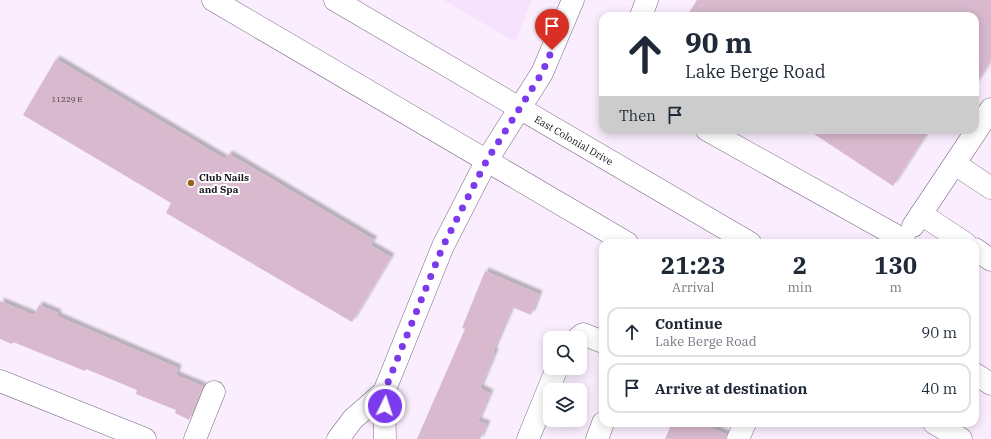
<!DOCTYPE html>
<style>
:root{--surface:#fff;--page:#f6f6f7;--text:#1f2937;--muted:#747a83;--line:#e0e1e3}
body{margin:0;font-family:"IBM Plex Serif",serif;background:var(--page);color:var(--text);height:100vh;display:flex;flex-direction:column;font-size:15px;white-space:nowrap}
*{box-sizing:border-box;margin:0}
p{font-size:13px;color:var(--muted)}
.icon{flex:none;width:22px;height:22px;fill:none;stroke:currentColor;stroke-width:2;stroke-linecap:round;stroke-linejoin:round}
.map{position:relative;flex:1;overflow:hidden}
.details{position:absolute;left:599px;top:239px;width:380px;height:188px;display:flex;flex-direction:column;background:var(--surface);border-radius:12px;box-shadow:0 2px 10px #0003}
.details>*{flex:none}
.banner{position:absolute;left:599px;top:12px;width:380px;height:122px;border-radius:12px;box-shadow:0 2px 10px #0003;background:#fff;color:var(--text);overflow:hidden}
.buttons{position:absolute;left:543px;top:331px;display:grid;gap:8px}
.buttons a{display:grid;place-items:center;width:44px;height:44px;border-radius:8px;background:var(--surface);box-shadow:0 2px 10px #0003;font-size:20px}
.pin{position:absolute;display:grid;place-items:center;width:34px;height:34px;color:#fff;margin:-41px -17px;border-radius:50% 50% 50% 0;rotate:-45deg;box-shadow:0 0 4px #0007}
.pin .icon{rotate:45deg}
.me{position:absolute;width:44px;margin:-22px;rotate:4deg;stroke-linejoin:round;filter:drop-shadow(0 0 3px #0008)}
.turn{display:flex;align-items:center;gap:14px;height:84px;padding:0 20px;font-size:18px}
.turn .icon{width:52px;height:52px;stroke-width:2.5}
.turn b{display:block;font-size:28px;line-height:34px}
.then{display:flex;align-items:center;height:38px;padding:0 20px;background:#0003;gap:8px;font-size:15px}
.eta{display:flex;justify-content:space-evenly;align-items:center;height:68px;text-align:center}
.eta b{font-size:24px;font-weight:700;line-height:28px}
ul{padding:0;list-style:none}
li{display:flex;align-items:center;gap:12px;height:50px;margin:0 8px 6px;padding:0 12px;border:2px solid var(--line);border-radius:12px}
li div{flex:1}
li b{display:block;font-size:15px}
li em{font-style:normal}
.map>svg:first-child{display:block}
.built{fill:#f6e2fd}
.building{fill:#d8b9cd;filter:url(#shadow)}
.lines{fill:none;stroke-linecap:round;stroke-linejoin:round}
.minor-casing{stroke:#7c6a83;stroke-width:23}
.highway-casing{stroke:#7c6a83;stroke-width:23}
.minor{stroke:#fff;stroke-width:22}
.highway{stroke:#fff;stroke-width:22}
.route{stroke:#7c3aed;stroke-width:7;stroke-dasharray:0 12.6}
.poi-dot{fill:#98641a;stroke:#fff;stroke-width:1.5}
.labels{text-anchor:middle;stroke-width:4;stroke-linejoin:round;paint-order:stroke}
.number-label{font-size:8px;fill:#493c48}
.street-label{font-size:10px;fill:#19121b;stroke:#fff}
.poi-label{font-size:10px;font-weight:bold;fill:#19121b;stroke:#fff;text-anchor:start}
</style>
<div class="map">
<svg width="991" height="439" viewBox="0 0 991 439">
<defs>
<filter id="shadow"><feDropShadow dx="3.5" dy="-3.5" stdDeviation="1" flood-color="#0004"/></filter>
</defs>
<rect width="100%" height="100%" fill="#faeefe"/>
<path class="built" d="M443,0H532L515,42Z"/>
<g class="building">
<path d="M697,0H991V60L975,85V16H687Z"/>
<path d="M56,59L225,159L229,154L374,240L370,245L391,257L352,322L166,213L171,203L23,115Z"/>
<path d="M808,130H929L893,186Z"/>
<path d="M485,271L539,294L531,315L512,307L493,351L495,352L480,388L490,393L478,421L487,424L480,439H417L465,329L462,328Z"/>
<path d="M0,301L34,315L39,305L58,313L57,316L178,368L176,375L203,386L189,420L175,413L176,410L136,394L137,390L86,369L85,371L13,342L12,344L0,339Z"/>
<path d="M672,423H700L726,434V439H665Z"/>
</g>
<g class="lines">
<g class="minor-casing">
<g id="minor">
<path d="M641,16L647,0"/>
<path d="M707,130L904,240"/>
<path d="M955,164L991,188"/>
<path d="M921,214L991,109"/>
<path d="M913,226L921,214L965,243"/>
<path d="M975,249L991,260"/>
<path d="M578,338L583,334L603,342"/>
<path d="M0,381L145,439"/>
<path d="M195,439L214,392"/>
<path d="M338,439L353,419L384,392"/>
<path d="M385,439L384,392L443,246L487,160L542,73L573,0"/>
<path d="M528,439L557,368"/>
<path d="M597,439L603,423"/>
<path d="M738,439L745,423"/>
</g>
</g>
<g class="highway-casing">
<g id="highway">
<path d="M213,0L627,243"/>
<path d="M335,0L750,243"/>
<path d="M975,374L991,384"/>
<path d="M934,423L961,439"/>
</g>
</g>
<use href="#minor" class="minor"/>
<use href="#highway" class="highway"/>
</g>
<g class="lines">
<path class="route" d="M385,406L384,392L443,246L487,160L542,73L552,50"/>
</g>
<circle class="poi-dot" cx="191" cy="183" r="4"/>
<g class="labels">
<g class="number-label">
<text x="67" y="102">11229 E</text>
</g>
<g class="street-label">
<text transform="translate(574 140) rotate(30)" y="4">East Colonial Drive</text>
</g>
<g class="poi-label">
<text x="199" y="181">Club Nails<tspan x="199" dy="12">and Spa</tspan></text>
</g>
</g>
</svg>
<div class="buttons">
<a><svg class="icon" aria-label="search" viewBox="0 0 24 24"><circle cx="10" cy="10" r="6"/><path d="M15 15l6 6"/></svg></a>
<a><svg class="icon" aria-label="layers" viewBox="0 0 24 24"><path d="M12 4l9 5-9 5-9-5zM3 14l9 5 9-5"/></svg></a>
</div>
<div class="pin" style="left:552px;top:50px;background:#d93025"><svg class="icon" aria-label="arrive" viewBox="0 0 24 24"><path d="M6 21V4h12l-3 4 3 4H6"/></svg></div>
<svg class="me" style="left:385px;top:406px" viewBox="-20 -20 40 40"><circle r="17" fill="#7c3aed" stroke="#fff" stroke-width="3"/><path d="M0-11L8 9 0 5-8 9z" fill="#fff"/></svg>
<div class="banner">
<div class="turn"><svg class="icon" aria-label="ahead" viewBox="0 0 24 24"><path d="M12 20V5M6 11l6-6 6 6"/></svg><div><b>90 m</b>Lake Berge Road</div></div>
<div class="then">Then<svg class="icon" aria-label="arrive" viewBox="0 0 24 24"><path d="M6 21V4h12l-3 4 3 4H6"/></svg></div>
</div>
<section class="details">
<div class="eta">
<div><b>21:23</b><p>Arrival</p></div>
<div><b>2</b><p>min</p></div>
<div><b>130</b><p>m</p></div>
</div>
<ul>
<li><svg class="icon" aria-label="ahead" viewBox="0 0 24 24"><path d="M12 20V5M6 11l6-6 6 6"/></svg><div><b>Continue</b><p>Lake Berge Road</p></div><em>90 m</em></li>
<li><svg class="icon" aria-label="arrive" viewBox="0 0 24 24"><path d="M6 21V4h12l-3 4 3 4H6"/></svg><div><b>Arrive at destination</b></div><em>40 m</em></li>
</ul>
</section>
</div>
